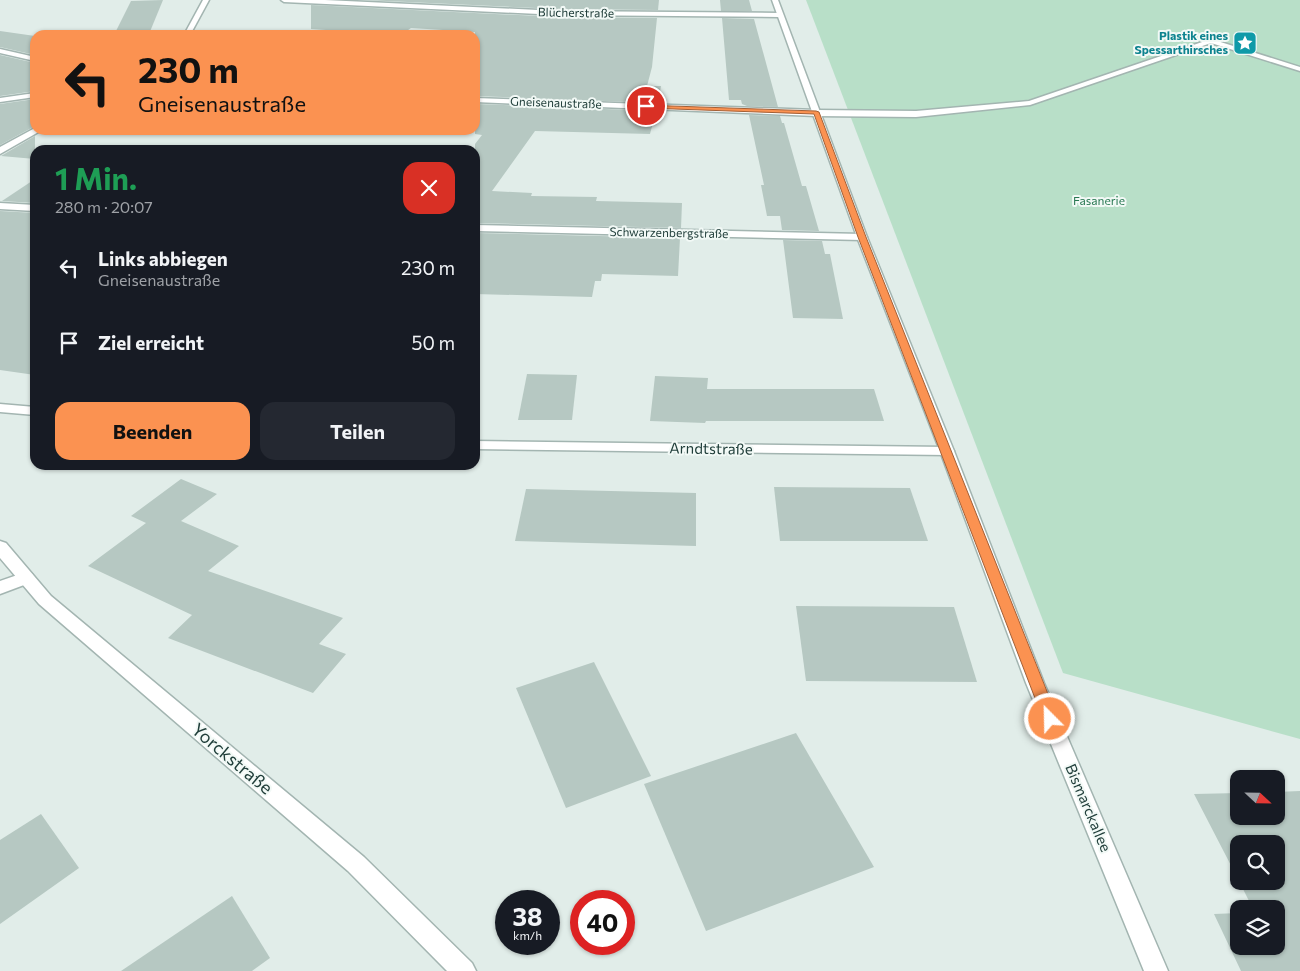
<!DOCTYPE html>
<html lang="de">
<meta charset="utf-8">
<style>
:root{--surface:#171b24;--page:#242831;--text:#f1f3f6;--muted:#9ea1a6;--accent:#fb9251}
body{margin:0;font-family:Commissioner,sans-serif;background:var(--page);color:var(--text);height:100vh;display:flex;flex-direction:column;font-size:19px;white-space:nowrap}
*{box-sizing:border-box;margin:0}
p{font-size:16px;color:var(--muted)}
.icon{flex:none;width:28px;height:28px;fill:none;stroke:currentColor;stroke-width:2;stroke-linecap:round;stroke-linejoin:round}
.map{position:relative;flex:1;overflow:hidden}
.sheet{position:absolute;left:30px;top:145px;width:450px;height:325px;display:flex;flex-direction:column;background:var(--surface);border-radius:15px;box-shadow:0 1px 4px #0004}
.sheet>*{flex:none}
.top-card{position:absolute;left:30px;top:30px;width:450px;height:105px;border-radius:15px;box-shadow:0 1px 4px #0004;background:#fb9251;color:#111;overflow:hidden}
.needle{width:32px;rotate:112deg}
.buttons{position:absolute;left:1230px;top:770px;display:grid;gap:10px}
.buttons a{display:grid;place-items:center;width:55px;height:55px;border-radius:10px;background:var(--surface);box-shadow:0 1px 4px #0004;font-size:25px}
.speed{position:absolute;left:495px;top:890px;display:flex;gap:10px;font-size:25px;font-weight:700;text-align:center}
.speed>*{display:grid;place-content:center;width:65px;height:65px;border-radius:50%;background:var(--surface);box-shadow:0 1px 4px #0004;line-height:1}
.speed small{font-size:12px;font-weight:400}
.speed .limit{border:8px solid #d22;background:#fff;color:#111}
.pin{position:absolute;display:grid;place-items:center;width:42px;height:42px;color:#fff;margin:-21px;border:2px solid #fff;border-radius:50%;box-shadow:0 1px 5px #0007}
.me{position:absolute;width:55px;margin:-28px;rotate:337deg;stroke-linejoin:round;filter:drop-shadow(0 0 4px #0008)}
.turn{display:flex;align-items:center;gap:18px;height:105px;padding:0 25px;font-size:22px}
.turn .icon{width:65px;height:65px;stroke-width:2.5}
.turn b{display:block;font-size:35px;line-height:42px}
.round{display:grid;place-items:center;flex:none;width:52px;height:52px;border-radius:15px;background:var(--page)}
.head{display:flex;align-items:center;justify-content:space-between;height:85px;padding:0 25px}
h1{font-size:30px;font-weight:700;line-height:38px;color:#1e9e55}
.button{display:flex;gap:10px;margin-top:auto;padding:10px 25px}
.button a{flex:1;height:58px;border-radius:15px;background:var(--accent);color:#111;font-size:20px;font-weight:700;line-height:58px;text-align:center}
.button a+a{background:var(--page);color:var(--text)}
ul{padding:0;list-style:none}
li{display:flex;align-items:center;gap:15px;height:75px;padding:0 25px}
li div{flex:1}
li b{display:block;font-size:19px}
li em{font-style:normal}
.map>svg:first-child{display:block}
.green{fill:#b8dfc8}
.building{fill:#b6c8c2}
.lines{fill:none;stroke-linecap:round;stroke-linejoin:round}
.service-casing{stroke:#a3b5b1;stroke-width:3}
.minor-casing{stroke:#a3b5b1;stroke-width:3}
.tertiary-casing{stroke:#a3b5b1;stroke-width:3}
.service{fill:#fff;fill-rule:evenodd}
.minor{fill:#fff;fill-rule:evenodd}
.tertiary{fill:#fff;fill-rule:evenodd}
.route{fill:#fb9251;stroke:#a35f35}
.labels{text-anchor:middle;stroke-width:4;stroke-linejoin:round;paint-order:stroke}
.far-street-label{font-size:12px;fill:#203e3a;stroke:#f2f9f6}
.far-culture-label{font-size:12px;font-weight:bold;fill:#0d838f;stroke:#f2f9f6;text-anchor:end}
.far-park-label{font-size:12px;fill:#287852;stroke:#f2f9f6}
.street-label{font-size:15px;fill:#203e3a;stroke:#f2f9f6}
.near-street-label{font-size:18px;fill:#203e3a;stroke:#f2f9f6}
</style>
<div class="map">
<svg width="1300" height="971" viewBox="0 0 1300 971">
<rect width="100%" height="100%" fill="#e1ede9"/>
<path class="green" d="M806,0H1300V739L1063,673Z"/>
<g class="building">
<path d="M163,0L149,34L114,35L131,1Z"/>
<path d="M365,0H659L658,10L559,9Z"/>
<path d="M720,0H749L752,11H721Z"/>
<path d="M311,5L559,17L657,18L652,67L647,86H661L658,103L475,96V32L411,28L401,35L311,29Z"/>
<path d="M722,18L754,19L778,107L747,106L742,104L741,100H729Z"/>
<path d="M0,31L35,36V55L0,47Z"/>
<path d="M0,55L35,63V91L0,96Z"/>
<path d="M35,99V126L0,145V104Z"/>
<path d="M475,104L656,111L650,134L535,131L492,191L532,193L531,196L597,197L596,201L682,203L681,228L475,223V144L482,135L475,134Z"/>
<path d="M749,115L780,116L782,123H784L802,186H806L819,231L782,230L780,216H767L761,185H764Z"/>
<path d="M35,136V159L1,156Z"/>
<path d="M35,179V203L2,201Z"/>
<path d="M0,211L35,213V375L0,370Z"/>
<path d="M475,233L680,238L678,276L602,274L601,281H595L592,297L475,294Z"/>
<path d="M783,240L822,241L825,254H830L843,319L793,318Z"/>
<path d="M527,374L577,375L572,420H518Z"/>
<path d="M655,376L708,378L707,389H874L884,421H706L705,423L650,421Z"/>
<path d="M181,479L217,494L181,521L239,546L208,571L343,618L319,644L346,654L313,693L168,638L192,615L88,566L146,523L131,516Z"/>
<path d="M774,487L910,488L928,541H780Z"/>
<path d="M526,489L696,493V546L515,541Z"/>
<path d="M796,606L954,607L977,682L806,681Z"/>
<path d="M594,662L651,776L566,808L516,688Z"/>
<path d="M796,733L874,867L706,931L644,784Z"/>
<path d="M1300,791V971H1241L1214,914L1239,913V946H1276V909H1253L1239,881H1276V844H1239V881L1194,794L1239,793V816H1276V792Z"/>
<path d="M41,814L79,868L0,924V840Z"/>
<path d="M232,896L270,958L252,971H121Z"/>
</g>
<g class="lines">
<g class="service-casing">
<g id="service">
<path d="M1211,39L1300,67V71L1211,43L1030,105L916,117L816,116L812,113L816,110L916,111L1029,101Z"/>
<path d="M35,93V97L0,102V98Z"/>
<path d="M26,572L32,574L34,578L32,582L0,594V581Z"/>
</g>
</g>
<g class="minor-casing">
<g id="minor">
<path d="M203,0H209L190,35H184Z"/>
<path d="M281,0H325L559,11L779,13L782,15L779,17L559,15L284,2Z"/>
<path d="M0,49L35,57V61L0,53Z"/>
<path d="M475,98L816,110L820,113L816,116L475,102Z"/>
<path d="M35,128V130H42L0,154V147Z"/>
<path d="M0,203L35,205V211L0,209Z"/>
<path d="M475,225L862,234L867,237L862,240L475,231Z"/>
<path d="M0,404L35,407V415L0,412Z"/>
<path d="M475,441L947,447L952,448L954,451L952,454L947,455L475,449Z"/>
<path d="M0,541L6,543L51,596L364,857L472,963L476,971H447L348,871L39,604L0,558Z"/>
</g>
</g>
<g class="tertiary-casing">
<path id="tertiary" d="M772,0H778L867,237L954,451L1044,683L1168,971H1144L1026,683L940,451L857,237Z"/>
</g>
<use href="#service" class="service"/>
<use href="#minor" class="minor"/>
<use href="#tertiary" class="tertiary"/>
</g>
<path class="route" d="M643,105L816,111L819,112L866,237L1058,719L1055,723L1050,725L1045,723L1043,719L858,237L814,114L646,108H643Z"/>
<defs>
<g id="sight-square" transform="scale(1.25)"><rect x="-9" y="-9" width="18" height="18" rx="4" fill="#0f9aa8" stroke="#f2f9f6"/><path d="M0-6L1.8-2.2L6-1.7L2.9 1.2L3.7 5.4L0 3.3L-3.7 5.4L-2.9 1.2L-6-1.7L-1.8-2.2Z" fill="#fff"/></g>
</defs>
<g fill-rule="evenodd">
<use href="#sight-square" x="1245" y="43"/>
</g>
<g class="labels">
<g class="far-street-label">
<text transform="translate(576 13) rotate(1)" y="4">Blücherstraße</text>
<text transform="translate(556 103) rotate(2)" y="4">Gneisenaustraße</text>
<text transform="translate(669 233) rotate(1)" y="4">Schwarzenbergstraße</text>
</g>
<g class="far-culture-label">
<text x="1228" y="40">Plastik eines<tspan x="1228" dy="14">Spessarthirsches</tspan></text>
</g>
<g class="far-park-label">
<text x="1099" y="205">Fasanerie</text>
</g>
<g class="street-label">
<text transform="translate(711 449) rotate(1)" y="5">Arndtstraße</text>
<text transform="translate(1088 808) rotate(67)" y="5">Bismarckallee</text>
</g>
<g class="near-street-label">
<text transform="translate(232 759) rotate(40)" y="6">Yorckstraße</text>
</g>
</g>
</svg>
<div class="buttons">
<a><svg class="needle" viewBox="-14 -14 28 28"><path d="M0-13l5 13h-10z" fill="#e53935"/><path d="M0 13l5-13h-10z" fill="#9ea1a6"/></svg></a>
<a><svg class="icon" aria-label="search" viewBox="0 0 24 24"><circle cx="10" cy="10" r="6"/><path d="M15 15l6 6"/></svg></a>
<a><svg class="icon" aria-label="layers" viewBox="0 0 24 24"><path d="M12 4l9 5-9 5-9-5zM3 14l9 5 9-5"/></svg></a>
</div>
<div class="speed"><div>38<small>km/h</small></div><div class="limit">40</div></div>
<div class="pin" style="left:646px;top:106px;background:#d93025"><svg class="icon" aria-label="arrive" viewBox="0 0 24 24"><path d="M6 21V4h12l-3 4 3 4H6"/></svg></div>
<svg class="me" style="left:1050px;top:719px" viewBox="-20 -20 40 40"><circle r="17" fill="#fb9251" stroke="#fff" stroke-width="3"/><path d="M0-11L8 9 0 5-8 9z" fill="#fff"/></svg>
<div class="top-card">
<div class="turn"><svg class="icon" aria-label="left" viewBox="0 0 24 24"><path d="M17 20v-9H6M10 6l-5 5 5 5"/></svg><div><b>230 m</b>Gneisenaustraße</div></div>
</div>
<section class="sheet">
<div class="head"><div><h1>1 Min.</h1><p>280 m · 20:07</p></div><a class="round" style="background:#d93025;color:#fff"><svg class="icon" aria-label="close" viewBox="0 0 24 24"><path d="M6 6l12 12M18 6L6 18"/></svg></a></div>
<ul>
<li><svg class="icon" aria-label="left" viewBox="0 0 24 24"><path d="M17 20v-9H6M10 6l-5 5 5 5"/></svg><div><b>Links abbiegen</b><p>Gneisenaustraße</p></div><em>230 m</em></li>
<li><svg class="icon" aria-label="arrive" viewBox="0 0 24 24"><path d="M6 21V4h12l-3 4 3 4H6"/></svg><div><b>Ziel erreicht</b></div><em>50 m</em></li>
</ul>
<div class="button"><a>Beenden</a><a>Teilen</a></div>
</section>
</div>
